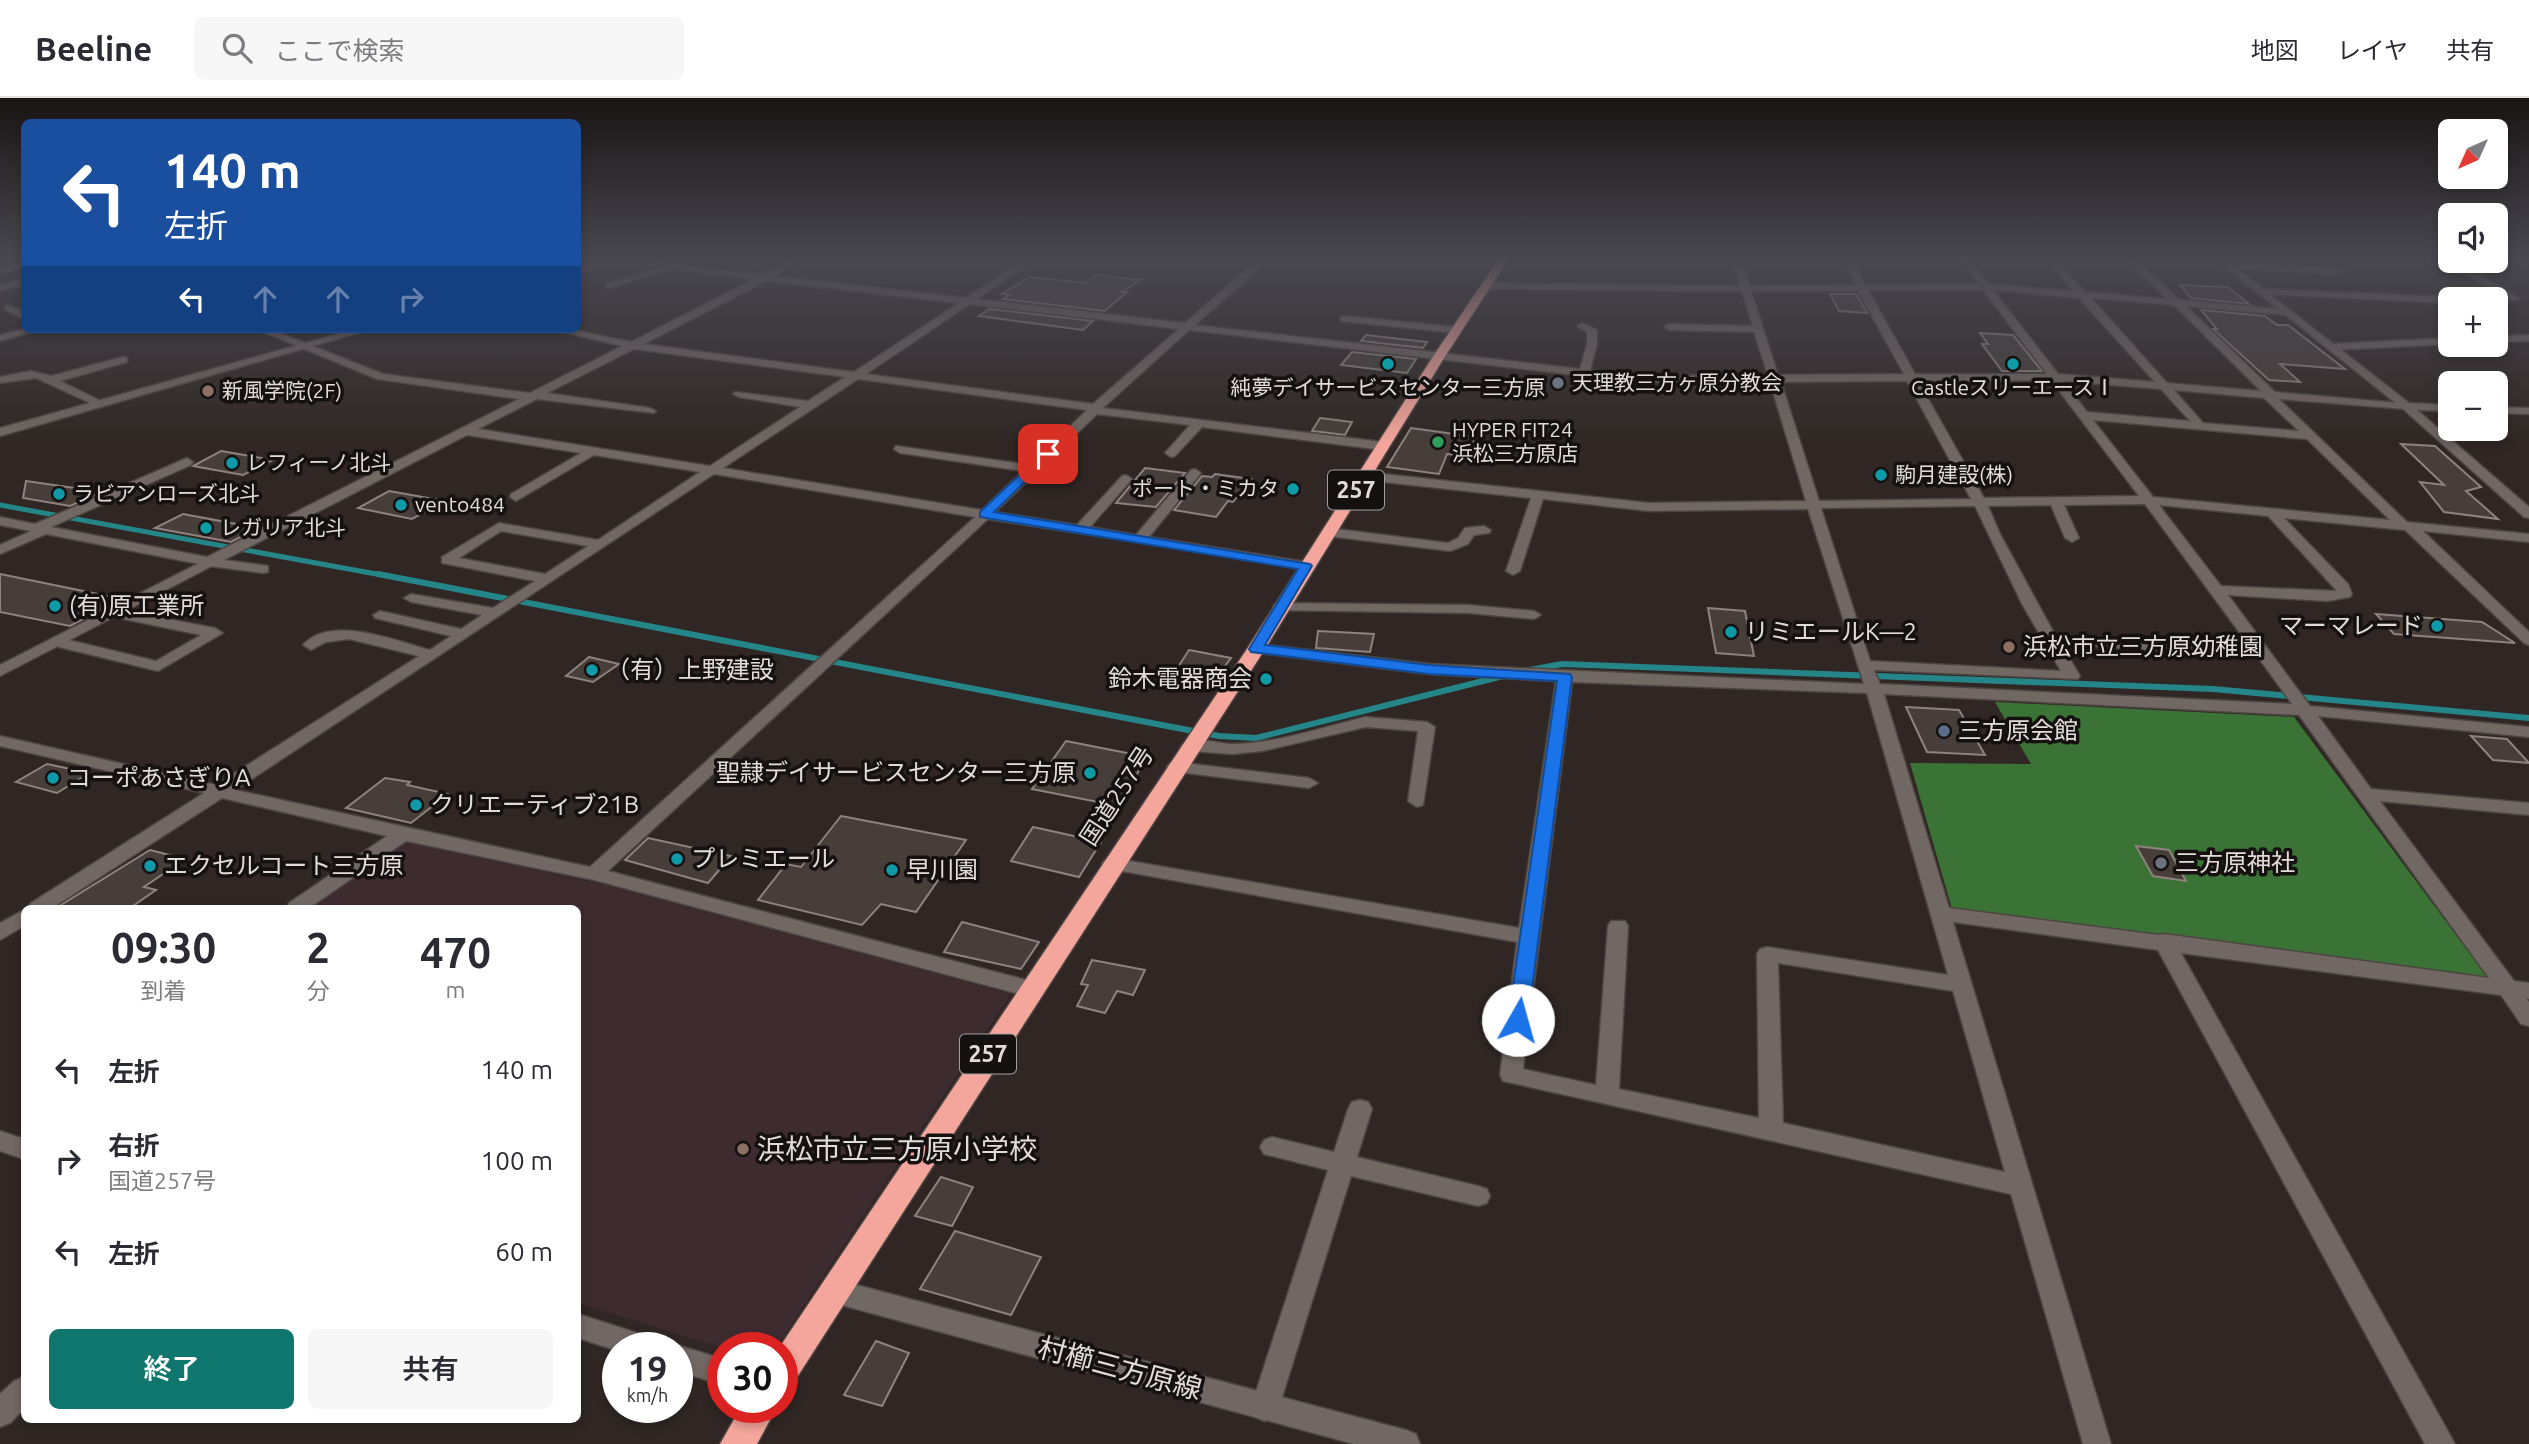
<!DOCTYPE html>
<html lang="ja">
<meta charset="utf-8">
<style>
:root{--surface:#fff;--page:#f7f7f7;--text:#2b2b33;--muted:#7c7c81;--line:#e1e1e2;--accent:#0f766e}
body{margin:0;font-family:Ubuntu,"Noto Sans JP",sans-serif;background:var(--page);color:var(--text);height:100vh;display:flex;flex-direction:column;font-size:26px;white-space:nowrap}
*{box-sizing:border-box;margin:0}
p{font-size:23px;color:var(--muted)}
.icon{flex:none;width:38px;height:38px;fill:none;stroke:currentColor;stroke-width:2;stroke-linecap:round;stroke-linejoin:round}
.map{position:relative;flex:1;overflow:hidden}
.details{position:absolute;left:21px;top:807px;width:560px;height:518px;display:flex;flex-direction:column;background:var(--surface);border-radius:10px;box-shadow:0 4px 10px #0003}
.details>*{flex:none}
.banner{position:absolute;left:21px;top:21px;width:560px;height:214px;border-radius:10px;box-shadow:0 4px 10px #0003;background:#1a4fa0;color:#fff;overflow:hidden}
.needle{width:46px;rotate:225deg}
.tools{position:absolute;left:2438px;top:21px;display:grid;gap:14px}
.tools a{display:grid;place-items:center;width:70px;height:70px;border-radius:10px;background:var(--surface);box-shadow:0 4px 10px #0003;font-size:35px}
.speed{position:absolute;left:602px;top:1234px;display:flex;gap:14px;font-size:35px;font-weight:700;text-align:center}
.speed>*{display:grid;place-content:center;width:91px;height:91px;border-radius:50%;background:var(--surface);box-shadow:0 4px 10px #0003;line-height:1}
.speed small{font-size:18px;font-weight:400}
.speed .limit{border:10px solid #d22;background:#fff;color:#111}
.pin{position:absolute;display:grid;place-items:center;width:60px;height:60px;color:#fff;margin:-30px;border-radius:14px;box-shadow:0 4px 10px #0006}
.me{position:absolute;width:77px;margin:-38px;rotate:7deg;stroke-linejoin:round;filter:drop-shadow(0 0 5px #0008)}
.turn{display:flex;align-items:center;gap:24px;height:147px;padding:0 28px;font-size:32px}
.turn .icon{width:91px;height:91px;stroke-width:2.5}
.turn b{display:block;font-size:49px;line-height:60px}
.lanes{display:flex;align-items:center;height:66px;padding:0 28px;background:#0003;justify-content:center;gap:35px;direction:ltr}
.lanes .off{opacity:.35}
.eta{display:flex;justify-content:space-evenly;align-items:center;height:119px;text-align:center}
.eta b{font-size:42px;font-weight:600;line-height:49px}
.action{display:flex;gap:14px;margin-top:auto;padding:14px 28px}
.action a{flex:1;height:80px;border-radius:10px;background:var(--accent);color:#fff;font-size:28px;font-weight:600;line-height:80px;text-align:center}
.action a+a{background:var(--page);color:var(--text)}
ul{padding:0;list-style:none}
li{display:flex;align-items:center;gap:21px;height:91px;padding:0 28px}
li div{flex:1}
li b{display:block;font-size:26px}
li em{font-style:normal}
header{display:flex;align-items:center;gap:42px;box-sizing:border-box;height:98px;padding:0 35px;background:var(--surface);border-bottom:2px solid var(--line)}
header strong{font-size:33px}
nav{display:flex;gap:38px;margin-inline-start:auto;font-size:24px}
.search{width:490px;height:63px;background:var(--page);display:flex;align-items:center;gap:18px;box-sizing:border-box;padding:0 24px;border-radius:10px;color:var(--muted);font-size:26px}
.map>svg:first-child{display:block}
.education{fill:#3e2b30}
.forest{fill:#3b7337}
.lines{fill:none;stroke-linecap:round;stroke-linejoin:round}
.stream-far1{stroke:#248689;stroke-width:5}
.stream{stroke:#248689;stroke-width:6}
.building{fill:#473e3a;stroke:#8d827e;stroke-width:2}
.street-casing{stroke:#4c4542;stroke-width:3}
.secondary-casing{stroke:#4c4542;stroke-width:3}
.highway-casing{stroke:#4c4542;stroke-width:3}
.street{fill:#716763;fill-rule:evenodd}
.secondary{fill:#716763;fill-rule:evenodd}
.highway{fill:#f5a69c;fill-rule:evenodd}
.route{fill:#1a73e8;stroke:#114b97;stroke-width:2}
.culture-dot{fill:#0f9aa8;stroke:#151110;stroke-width:2.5}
.worship-dot{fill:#6b7280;stroke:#151110;stroke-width:2.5}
.education-dot{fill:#8d6e63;stroke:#151110;stroke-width:2.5}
.leisure-dot{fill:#2e9e5b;stroke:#151110;stroke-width:2.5}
.service-dot{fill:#5c6f8a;stroke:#151110;stroke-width:2.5}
.labels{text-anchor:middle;stroke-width:7;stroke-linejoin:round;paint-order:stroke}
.far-poi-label{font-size:21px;fill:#e1dcd9;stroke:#151110;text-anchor:start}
.shield{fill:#151110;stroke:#a49f9d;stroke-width:2}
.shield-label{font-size:23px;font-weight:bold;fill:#e1dcd9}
.poi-label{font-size:24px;fill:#e1dcd9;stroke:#151110;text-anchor:start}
.street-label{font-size:24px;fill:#e1dcd9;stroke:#151110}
.near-poi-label{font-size:28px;fill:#e1dcd9;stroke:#151110;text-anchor:start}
.near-street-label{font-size:28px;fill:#e1dcd9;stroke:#151110}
</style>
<header>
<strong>Beeline</strong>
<div class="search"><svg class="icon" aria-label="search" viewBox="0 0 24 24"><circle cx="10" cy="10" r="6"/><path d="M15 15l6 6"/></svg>ここで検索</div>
<nav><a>地図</a><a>レイヤ</a><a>共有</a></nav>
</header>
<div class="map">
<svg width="2529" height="1346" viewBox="0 0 2529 1346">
<rect width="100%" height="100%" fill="#302724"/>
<path class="education" d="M399,743L605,787L1011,896L776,1249L723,1250L578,1205V810H309Z"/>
<path class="forest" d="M1995,604L2294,619L2488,880L1952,811L1910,665L2031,666Z"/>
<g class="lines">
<path class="stream-far1" d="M0,407L387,478"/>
<g class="stream">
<path d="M378,476L1219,638L1256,640L1503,578"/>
<path d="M1524,573L1562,566L2213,591L2529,620"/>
</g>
</g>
<g class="building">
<path d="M1096,177L1140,182L1122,194H1127L1105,213L1003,201L1009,197L1002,196L1030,179L1085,185Z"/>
<path d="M2180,187L2228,189L2249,206L2191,200Z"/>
<path d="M1830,196H1856L1867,215L1839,213Z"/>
<path d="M989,211L1093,223L1083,232L979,218Z"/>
<path d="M2201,212L2265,218L2277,227H2288L2345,271L2280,266L2300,284L2269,282L2213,231H2217Z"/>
<path d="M1980,235L2013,237L2042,273H2002L1982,246H1988Z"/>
<path d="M1366,237L1427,244L1423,250L1361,243Z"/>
<path d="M1352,254L1416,261L1407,275L1341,267Z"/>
<path d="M1320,320L1352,324L1345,337L1312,333Z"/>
<path d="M1411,330L1476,339L1464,358L1447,356L1439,376L1387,369Z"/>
<path d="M2401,346L2435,348L2481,389L2466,393L2498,421L2444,414L2420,384L2444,387Z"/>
<path d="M221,353L273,362L243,377L193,368Z"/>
<path d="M1145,370L1185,375L1156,409L1116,405Z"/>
<path d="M1215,376L1251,381L1233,404L1228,403L1216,419L1174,412L1202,378L1212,379Z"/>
<path d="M26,383L102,394L70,408L23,400Z"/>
<path d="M389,393L445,403L412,421L358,410Z"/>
<path d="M183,416L258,430L231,444L155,430Z"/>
<path d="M0,476L122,501L70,528L0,514Z"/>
<path d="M1708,510L1745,513L1754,558L1716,555Z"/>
<path d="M2376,516L2482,524L2515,545L2394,536Z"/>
<path d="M1318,533L1374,536L1370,554L1316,550Z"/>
<path d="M1189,552L1231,560L1216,580L1176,572Z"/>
<path d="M589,559L619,566L593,584L566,578Z"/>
<path d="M1906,609L1959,612L1985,657L1927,654Z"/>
<path d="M2471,638L2507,641L2529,665L2493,662Z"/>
<path d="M1066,643L1147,659L1118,708L1032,691Z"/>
<path d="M47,666L89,675L57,695L16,684Z"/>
<path d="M385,680L410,684L407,687L448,696L411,725L346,710Z"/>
<path d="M841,718L966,742L916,814L881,806L862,827L758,802L786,766L801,769Z"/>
<path d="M1033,729L1101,744L1079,779L1011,763Z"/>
<path d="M648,740L731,758L708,785L625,762Z"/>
<path d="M2136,748L2169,752L2186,783L2153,778Z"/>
<path d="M150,752L185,761L144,789L156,792L130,810H56Z"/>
<path d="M962,824L1039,844L1021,871L944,854Z"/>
<path d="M1092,862L1145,872L1133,897L1117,893L1105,915L1077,908L1088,887L1081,886Z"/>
<path d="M941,1079L973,1089L952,1128L915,1118Z"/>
<path d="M955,1133L1041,1159L1011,1217L920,1191Z"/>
<path d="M876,1243L909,1255L882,1308L844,1297Z"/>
</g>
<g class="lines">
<g class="street-casing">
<g id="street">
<path d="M613,159L763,177L798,159H809L775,178L966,200L1029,159H1039L977,201L1185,225L1254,164L1262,159H1272L1195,227L1580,271L1587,246V234L1577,228L1582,225L1597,232V246L1590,272L1636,278L1768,277L1754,234L1669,232L1664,229L1669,226L1753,228L1742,193L1488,191L1483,188L1488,185L1740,188L1732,159H1740L1750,188L1855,187L1844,159H1852L1865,187L1979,186L1959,159H1967L1989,186L2074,193L2044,159H2053L2085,194L2167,201L2125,159H2134L2179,202L2290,212V216L2287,217L2186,208L2275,294L2410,306L2412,308L2406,311L2279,301L2407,424L2529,436V444L2423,433L2529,534V547L2524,545L2405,432L2284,420L2348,486L2352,496L2350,499L2327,503L2228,497L2310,608L2529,629V639L2318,618L2371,691L2529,705V717L2380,703L2514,883L2529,885V901L2526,900L2529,904V928L2521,926L2501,897L2181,855L2455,1346H2425L2158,852L1953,824L2111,1346H2083L2011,1096L1503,983L1500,977L1517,844L1105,770L1102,766L1105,762L1112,760L1519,830L1556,583L1429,576L1251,554L1248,551L1251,548L1256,546L1429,566L1864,586L1808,411L1649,413L1543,401L1520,473L1513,477L1506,473L1531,400L1365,382L1359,378L1365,374L1649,405L1806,403L1770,284H1636L1189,232L1103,310L1383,344L1389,348L1383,352L1202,329L1175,358L1171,359L1165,355L1190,327L1097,316L995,414L1077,427L1122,378L1126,377L1132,381L1090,429L1136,437L1191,372L1195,371L1201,375L1149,439L1306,464L1313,468L1311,471L988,421L608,773L1030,883L1037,886L1041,891L1037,896L1030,899L594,782L406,743L309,810H286L289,805L387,738L222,700L52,810H28L31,805L204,695L0,648V638L216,687L419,558L349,541L326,544L311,552L303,547C330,516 396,543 430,552L451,538L375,520L373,517L380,513L461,531L482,517L411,504L404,500L411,496L493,510L535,483L442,465V459L499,425L598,442L700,374L594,357L516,403L510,399L511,396L581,355L467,337L224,462L268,468V474L263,475L209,468L46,436L0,456V447L31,433L0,427V419L35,426L187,360L193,364L191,367L51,429L207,459L519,301L377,281L256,231H270L383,276L530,295L622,248L550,231H569L631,244L754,181L670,171L609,191L606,190V186L659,170L610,164V160ZM766,183L959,205L854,274L644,246ZM1868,192H1983L2047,276H1915ZM1993,192L2079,200L2155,284L2058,276ZM1751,193H1858L1904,276L1778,277ZM2091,200L2174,207L2261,293L2167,285ZM970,206L1179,231L1093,306L866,276ZM634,251L845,279L808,303L735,294L733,296L739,299L800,309L710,368L478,331L537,301L654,315L656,313L650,310L547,295ZM858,281L1087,312L1030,367L896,348L894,351L900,355L1023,373L982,412L723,370ZM2051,282L2139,398L1984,400L1918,283ZM1907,283L1971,401L1819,403L1781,284ZM2063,283L2161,291L2190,323L2087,314ZM2174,292L2264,300L2299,333L2203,325ZM2093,322L2307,341L2390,422L2153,399ZM714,376L975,419L590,769L235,692ZM2145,406L2251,550L2055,537L2000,436L1988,408L2051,407L2065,440L2072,444L2079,440L2064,407ZM2159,407L2268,418L2337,493L2221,488ZM1975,408L2022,506L2061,573L1870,563L1821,410ZM501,433L588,448L545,476L459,460ZM2061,546L2258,559L2292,606L1880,586L1874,572L2078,581L2080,578ZM1572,584L1867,595L1948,877L1767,849L1760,851L1757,856L1759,1020L1619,991L1628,828L1625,823H1611L1608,828L1596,987L1523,971ZM1884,596L2299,617L2489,880L2164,836L2159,837L1949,810ZM1778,865L1953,893L2005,1074L1783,1025Z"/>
<path d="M2496,159H2529V163H2493H2496Z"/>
<path d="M2450,161V163H2457L2520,201L2512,203L2448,165Z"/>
<path d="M24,164V170L0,175V169Z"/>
<path d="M2229,165L2338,170L2343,173L2338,176L2226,170V166Z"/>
<path d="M24,181V187L0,193V187Z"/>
<path d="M2262,191L2450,199L2454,201H2450V205L2259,196L2257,194Z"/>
<path d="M5,208H11L24,214V221L5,212Z"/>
<path d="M1345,218L1456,229L1461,232L1456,235L1341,223V219Z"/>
<path d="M24,231H42L0,243V237Z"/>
<path d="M2529,237V243L2496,244V238Z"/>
<path d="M2450,240V246L2331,252L2326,249L2331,246Z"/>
<path d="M123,259L127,260V264L60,283L103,304V308L99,309L36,280L0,285V279L31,273L51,278Z"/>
<path d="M1484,428L1491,432L1489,435L1474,437L1468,446L1450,453L1328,438L1321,434L1328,430L1448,445L1458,440L1465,430Z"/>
<path d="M1280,505L1468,507L1534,513L1541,517L1534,521L1468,515L1275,512L1273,509L1275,506Z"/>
<path d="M114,511L215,530L223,535L158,573L51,547L48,544L56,539L156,563L201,537L109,518L107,515Z"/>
<path d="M1366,619L1427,624L1435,629L1423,707L1417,709L1408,703L1418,633L1366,629L1262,653L1233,656L1190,653L1181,648C1192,637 1219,646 1233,646C1278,645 1323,629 1366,619Z"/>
<path d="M1176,664L1309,680L1318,685L1309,690L1170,673L1167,669L1170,665Z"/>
<path d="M24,812V828L0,842V825Z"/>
<path d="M1360,1002L1368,1004L1372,1011L1357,1059L1478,1088L1487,1091L1490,1098L1487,1105L1478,1108L1351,1078L1279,1309L1275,1319L1265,1323L1255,1319L1251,1309L1328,1072L1264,1056L1260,1049L1264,1042L1272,1039L1334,1054L1348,1011L1352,1004Z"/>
<path d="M0,1033L24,1041V1061L0,1053Z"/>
<path d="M578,1216L656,1241L659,1250H618V1253L578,1240Z"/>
<path d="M677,1247L723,1261V1287L677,1273V1250H671Z"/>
<path d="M24,1279V1311L10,1325L0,1329V1296L14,1283Z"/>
</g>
</g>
<g class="secondary-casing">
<g id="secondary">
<path d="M616,159H629L578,176V170Z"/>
<path d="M2213,159H2222L2409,305L2450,307V313L2417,312L2529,409V420L2524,419L2402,310Z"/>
<path d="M356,231H372L0,338V330Z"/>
<path d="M2496,309L2529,310V316L2496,315Z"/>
<path d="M209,460L214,461V467L0,578V567Z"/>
<path d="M834,1181L1406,1332L1416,1336L1420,1346H1354L834,1205L825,1201L821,1193L825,1185Z"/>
</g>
</g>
<g class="highway-casing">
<g id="highway">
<path d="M1500,159H1510L1444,260L1265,551L794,1284L782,1289V1250H779L1247,551L1432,260Z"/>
<path d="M741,1309H777L757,1346H720Z"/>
</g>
</g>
<use href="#street" class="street"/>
<use href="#secondary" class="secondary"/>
<use href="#highway" class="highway"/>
</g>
<linearGradient id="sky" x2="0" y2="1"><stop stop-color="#1a1514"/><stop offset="0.46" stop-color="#484750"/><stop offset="1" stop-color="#484750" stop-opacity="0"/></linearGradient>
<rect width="2529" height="347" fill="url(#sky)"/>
<path class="route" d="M1044,354L1053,356L994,414L1310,466L1312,468L1265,547L1429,567L1570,576L1572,579L1528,922L1525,927L1518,929L1511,927L1508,922L1557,583L1429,576L1251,554L1249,551L1298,471L980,419V414Z"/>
<g class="culture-dot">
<circle cx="1388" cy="266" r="7"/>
<circle cx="2013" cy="266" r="7"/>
<circle cx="232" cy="365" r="7"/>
<circle cx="1881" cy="377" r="7"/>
<circle cx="1293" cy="391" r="7"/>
<circle cx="59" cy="396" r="7"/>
<circle cx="401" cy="407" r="7"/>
<circle cx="206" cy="430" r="7"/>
<circle cx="55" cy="508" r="7"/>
<circle cx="2437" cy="528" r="7"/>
<circle cx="1731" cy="534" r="7"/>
<circle cx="592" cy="572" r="7"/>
<circle cx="1266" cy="581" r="7"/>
<circle cx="1090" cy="675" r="7"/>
<circle cx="53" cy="680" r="7"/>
<circle cx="416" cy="707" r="7"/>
<circle cx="677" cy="761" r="7"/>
<circle cx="150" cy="768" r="7"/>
<circle cx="892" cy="772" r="7"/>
</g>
<g class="worship-dot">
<circle cx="1558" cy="285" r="7"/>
<circle cx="2161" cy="765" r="7"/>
</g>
<g class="education-dot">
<circle cx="208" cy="293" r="7"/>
<circle cx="2009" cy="549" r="7"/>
<circle cx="743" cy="1051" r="7"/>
</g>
<circle class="leisure-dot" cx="1438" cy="344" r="7"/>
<circle class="service-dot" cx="1944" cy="633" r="7"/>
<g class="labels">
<g class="far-poi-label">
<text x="1572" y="292">天理教三方ヶ原分教会</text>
<text x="1388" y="297" text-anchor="middle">純夢デイサービスセンター三方原</text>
<text x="2013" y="297" text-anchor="middle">CastleスリーエースⅠ</text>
<text x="222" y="300">新風学院(2F)</text>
<text x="1452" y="339">HYPER FIT24<tspan x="1452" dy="24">浜松三方原店</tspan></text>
<text x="246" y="372">レフィーノ北斗</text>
<text x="1895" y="384">駒月建設(株)</text>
<text x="1279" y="398" text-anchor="end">ポート・ミカタ</text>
<text x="73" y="403">ラビアンローズ北斗</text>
<text x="415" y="414">vento484</text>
<text x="220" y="437">レガリア北斗</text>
</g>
<g class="shield">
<rect x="1328" y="372.5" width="56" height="39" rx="5"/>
<rect x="960" y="936.5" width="56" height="39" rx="5"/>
</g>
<g class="shield-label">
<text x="1356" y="400">257</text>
<text x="988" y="964">257</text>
</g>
<g class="poi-label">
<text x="69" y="516">(有)原工業所</text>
<text x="2423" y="536" text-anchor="end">マーマレード</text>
<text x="1745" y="542">リミエールK―2</text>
<text x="2023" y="557">浜松市立三方原幼稚園</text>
<text x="606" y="580">（有）上野建設</text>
<text x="1252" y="589" text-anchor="end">鈴木電器商会</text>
<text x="1958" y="641">三方原会館</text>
<text x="1076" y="683" text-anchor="end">聖隷デイサービスセンター三方原</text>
<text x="67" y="688">コーポあさぎりA</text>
<text x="430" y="715">クリエーティブ21B</text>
<text x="691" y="769">プレミエール</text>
<text x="2175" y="773">三方原神社</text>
<text x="164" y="776">エクセルコート三方原</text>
<text x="906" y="780">早川園</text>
</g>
<g class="street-label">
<text transform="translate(1117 698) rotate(-57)" y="8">国道257号</text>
</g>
<g class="near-poi-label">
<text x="757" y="1061">浜松市立三方原小学校</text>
</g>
<g class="near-street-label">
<text transform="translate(1120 1270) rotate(15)" y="10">村櫛三方原線</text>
</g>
</g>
</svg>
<div class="tools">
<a><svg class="needle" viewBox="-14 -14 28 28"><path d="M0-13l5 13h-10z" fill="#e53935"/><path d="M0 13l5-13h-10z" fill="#7c7c81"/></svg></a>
<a><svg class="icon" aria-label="sound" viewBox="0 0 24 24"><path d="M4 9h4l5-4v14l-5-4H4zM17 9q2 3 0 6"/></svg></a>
<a>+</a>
<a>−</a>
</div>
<div class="speed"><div>19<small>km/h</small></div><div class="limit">30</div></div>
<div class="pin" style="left:1048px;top:356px;background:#d93025"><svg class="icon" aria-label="arrive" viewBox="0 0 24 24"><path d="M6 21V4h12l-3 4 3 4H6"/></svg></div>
<svg class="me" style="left:1518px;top:922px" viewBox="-20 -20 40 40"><circle r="19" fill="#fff"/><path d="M0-13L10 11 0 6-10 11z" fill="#1a73e8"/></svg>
<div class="banner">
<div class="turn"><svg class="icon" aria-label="left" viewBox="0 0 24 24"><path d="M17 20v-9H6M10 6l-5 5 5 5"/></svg><div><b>140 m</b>左折</div></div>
<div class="lanes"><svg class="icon" aria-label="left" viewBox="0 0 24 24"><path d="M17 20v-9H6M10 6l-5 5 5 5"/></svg><svg class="icon off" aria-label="ahead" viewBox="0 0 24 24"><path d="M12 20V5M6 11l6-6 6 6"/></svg><svg class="icon off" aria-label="ahead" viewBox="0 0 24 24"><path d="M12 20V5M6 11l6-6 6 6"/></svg><svg class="icon off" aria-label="right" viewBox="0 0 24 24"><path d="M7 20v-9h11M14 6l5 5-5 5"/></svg></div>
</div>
<section class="details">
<div class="eta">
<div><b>09:30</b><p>到着</p></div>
<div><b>2</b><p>分</p></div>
<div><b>470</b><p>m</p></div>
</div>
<ul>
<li><svg class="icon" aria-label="left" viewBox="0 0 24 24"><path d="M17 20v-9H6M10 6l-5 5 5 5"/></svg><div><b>左折</b></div><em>140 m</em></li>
<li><svg class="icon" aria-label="right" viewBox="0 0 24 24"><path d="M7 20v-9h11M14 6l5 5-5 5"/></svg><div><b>右折</b><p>国道257号</p></div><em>100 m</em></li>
<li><svg class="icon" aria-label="left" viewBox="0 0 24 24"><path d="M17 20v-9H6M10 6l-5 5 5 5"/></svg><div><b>左折</b></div><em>60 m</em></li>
</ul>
<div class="action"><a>終了</a><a>共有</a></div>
</section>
</div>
